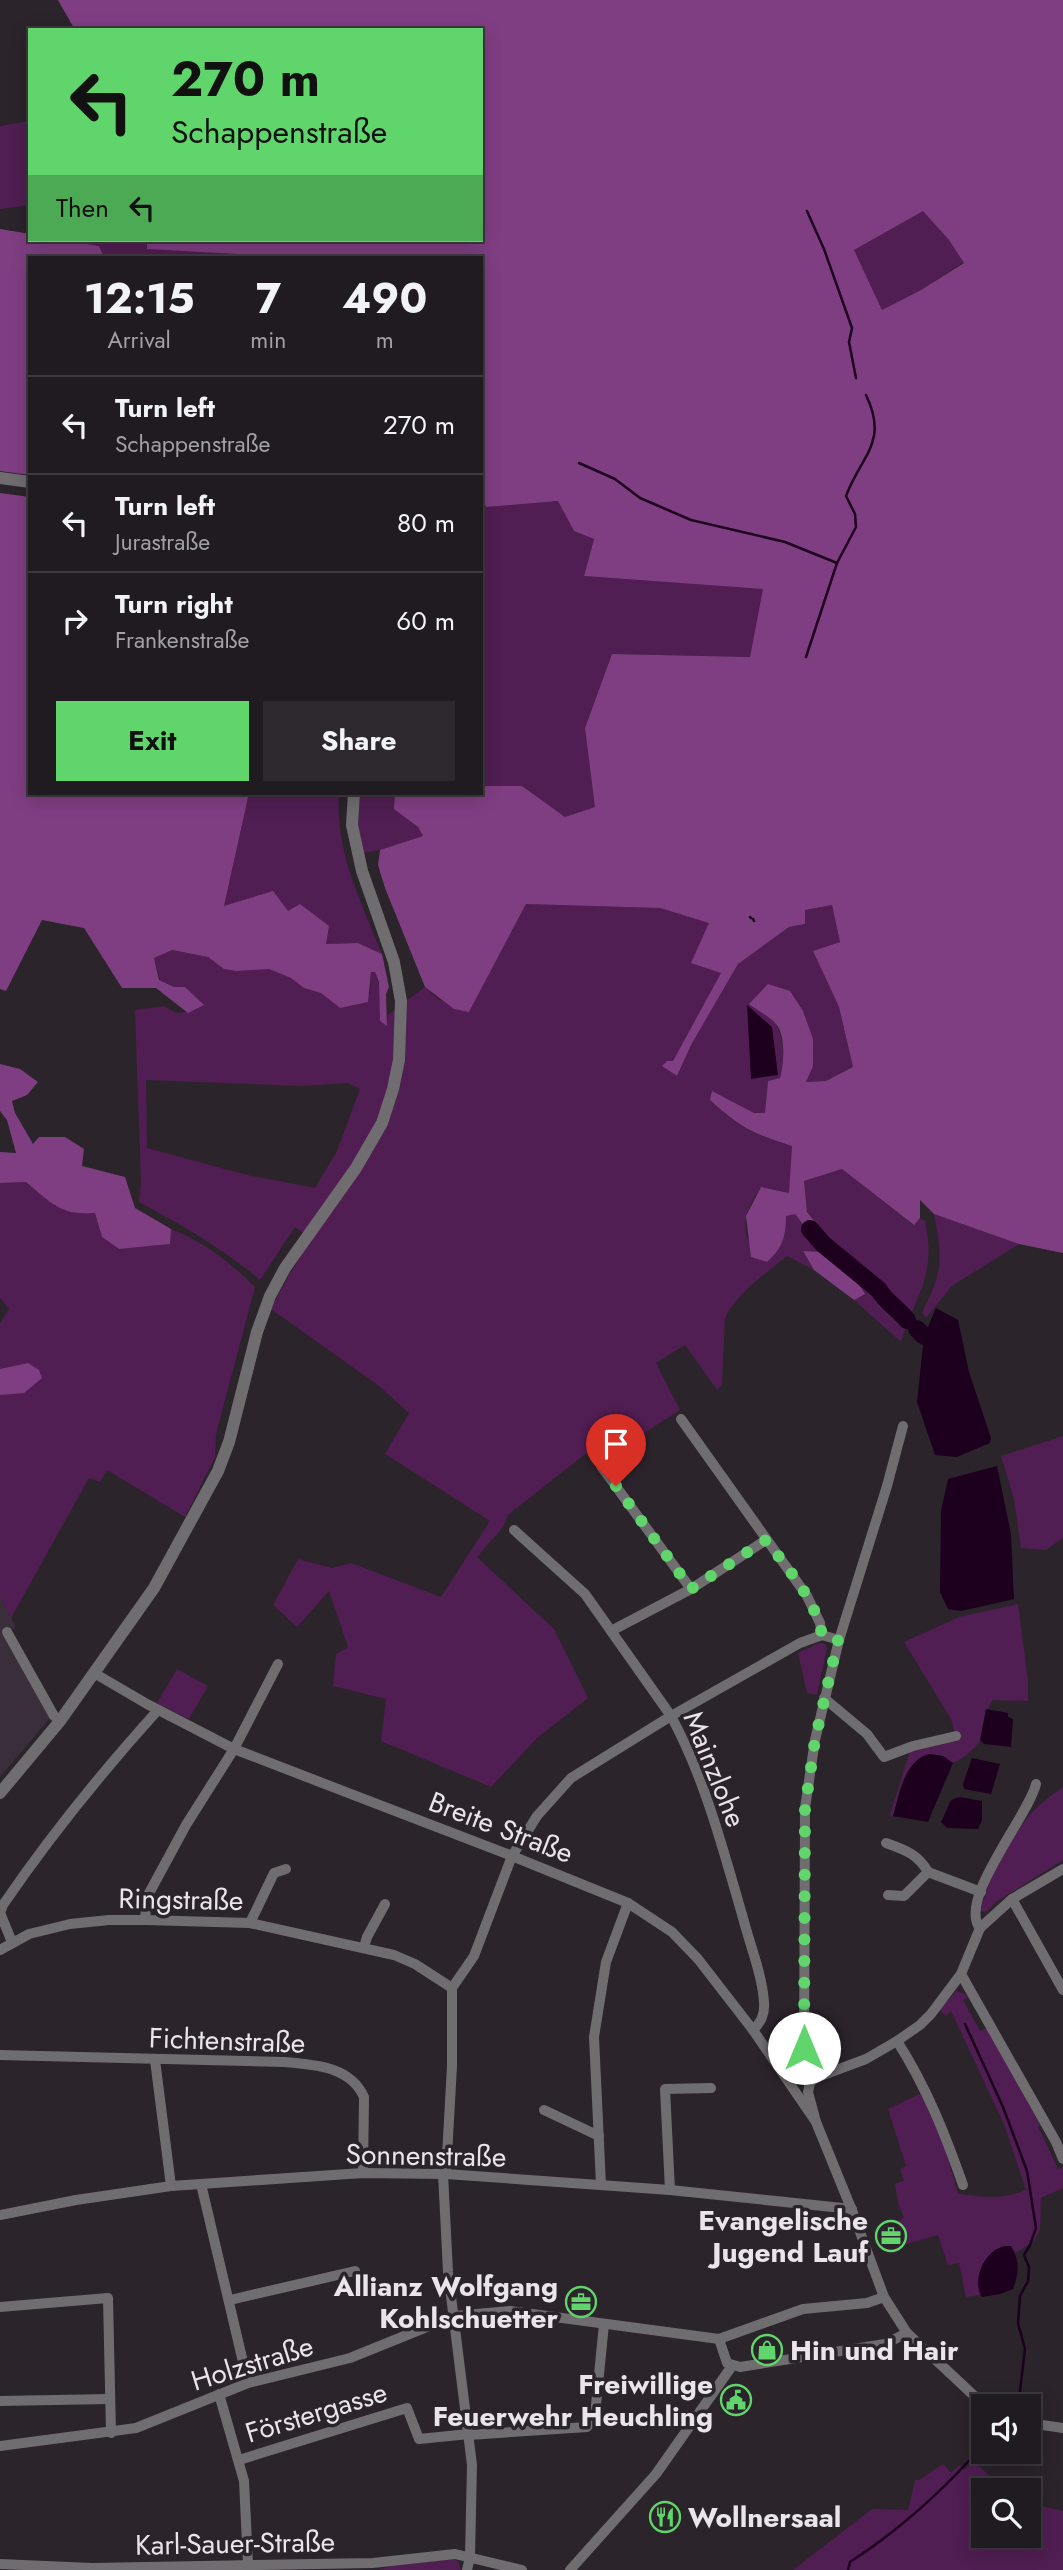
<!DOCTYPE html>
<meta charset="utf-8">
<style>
:root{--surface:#201b20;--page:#2d282d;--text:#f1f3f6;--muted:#a2a1a5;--line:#3d393e;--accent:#5fd56b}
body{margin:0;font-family:Jost,sans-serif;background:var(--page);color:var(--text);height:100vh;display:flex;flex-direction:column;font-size:26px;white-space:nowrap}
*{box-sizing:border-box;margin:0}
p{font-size:23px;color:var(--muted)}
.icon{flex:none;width:38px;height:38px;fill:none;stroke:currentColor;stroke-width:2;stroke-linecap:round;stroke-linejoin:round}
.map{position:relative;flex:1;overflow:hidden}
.panel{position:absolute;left:28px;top:256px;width:455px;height:539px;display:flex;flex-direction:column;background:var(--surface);border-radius:0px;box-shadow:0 4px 18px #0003,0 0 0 2px var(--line)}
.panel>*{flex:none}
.hud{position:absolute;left:28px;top:28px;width:455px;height:214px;border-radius:0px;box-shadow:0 4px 18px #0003,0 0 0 2px var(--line);background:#5fd56b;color:#111;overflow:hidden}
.controls{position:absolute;left:971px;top:2394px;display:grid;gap:14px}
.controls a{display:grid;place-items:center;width:70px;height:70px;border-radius:0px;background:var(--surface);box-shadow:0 4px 18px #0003,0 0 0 2px var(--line);font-size:35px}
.pin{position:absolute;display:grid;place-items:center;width:60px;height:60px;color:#fff;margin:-72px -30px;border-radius:50% 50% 50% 0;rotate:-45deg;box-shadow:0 0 7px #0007}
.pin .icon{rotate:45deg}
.me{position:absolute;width:77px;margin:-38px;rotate:0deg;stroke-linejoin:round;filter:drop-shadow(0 0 5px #0008)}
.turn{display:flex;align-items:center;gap:24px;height:147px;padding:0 28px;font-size:32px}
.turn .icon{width:91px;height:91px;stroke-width:2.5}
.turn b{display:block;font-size:49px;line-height:60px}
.then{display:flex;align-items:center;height:66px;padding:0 28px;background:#0003;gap:14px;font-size:26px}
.eta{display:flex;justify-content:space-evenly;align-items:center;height:119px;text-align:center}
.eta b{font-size:42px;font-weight:700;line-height:49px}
.cta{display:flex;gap:14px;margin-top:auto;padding:14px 28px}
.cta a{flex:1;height:80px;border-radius:0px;background:var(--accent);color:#111;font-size:28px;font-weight:700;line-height:80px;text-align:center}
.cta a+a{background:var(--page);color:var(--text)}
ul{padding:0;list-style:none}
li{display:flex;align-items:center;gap:21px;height:98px;padding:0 28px;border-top:2px solid var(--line)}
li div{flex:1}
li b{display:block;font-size:26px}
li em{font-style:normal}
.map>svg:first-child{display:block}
.built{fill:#392e39}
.green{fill:#501e52;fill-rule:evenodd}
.forest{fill:#7f3e82;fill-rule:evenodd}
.water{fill:#1c001e}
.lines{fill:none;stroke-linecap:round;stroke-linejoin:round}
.stream{stroke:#1c001e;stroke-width:2.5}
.river{stroke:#1c001e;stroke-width:18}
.minor{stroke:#706d70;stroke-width:10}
.tertiary{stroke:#706d70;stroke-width:12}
.route{stroke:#5fd56b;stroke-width:12;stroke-dasharray:0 21.6}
.labels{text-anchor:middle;stroke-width:7;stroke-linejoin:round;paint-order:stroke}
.street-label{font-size:28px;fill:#e9e5e9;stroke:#2b242b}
.poi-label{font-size:28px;font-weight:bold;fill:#e9e5e9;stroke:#2b242b;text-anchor:end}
</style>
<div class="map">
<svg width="1063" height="2570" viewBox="0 0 1063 2570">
<rect width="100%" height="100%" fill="#2b242b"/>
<path class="built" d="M0,1596L16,1627L5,1634L50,1718L0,1777Z"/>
<g class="green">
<path d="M30,121V205L0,209V126Z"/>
<path d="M923,210L949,240L964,262L921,290L882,310L854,250Z"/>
<path d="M64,240H147V248L237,254L241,257H104L99,246Z"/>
<path d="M481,496L486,507L558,501L574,531L594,539L584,576L764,589L750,657L612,654L585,728L596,807L565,817L522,786H481Z"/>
<path d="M249,793H339C335,852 361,901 382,954L358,943L326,944L288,911L224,906Z"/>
<path d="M360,793H395L394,809L418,827L423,836L380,850L363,853L358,825Z"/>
<path d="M526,904L660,908L710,923L722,973L673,1061L663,1066L677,1076L691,1045L738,964L789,927L805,924V910L832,905L840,942L813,951L839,1007L853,1067L826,1081L806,1082C819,1054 812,1038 803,1011L776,1024C784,1039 785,1062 780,1078L768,1081L765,1114L754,1113L713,1092L710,1100C739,1127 753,1136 792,1145L790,1193L761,1187C751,1201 740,1223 748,1240C752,1248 761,1256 767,1262C783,1248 786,1236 786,1215L795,1214L819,1245L820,1252H803L814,1270L787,1256C765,1274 738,1292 725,1318L722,1385L717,1390L685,1345L656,1363L680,1410L627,1444L601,1456L585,1454L508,1515L503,1527L477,1557L554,1629L588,1698L537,1738L491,1787L381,1741L386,1699L333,1686L336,1654L348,1647L329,1591L297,1627L273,1605L298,1559L332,1568L351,1563L441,1597L490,1521L385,1454L409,1413L379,1386L271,1309L290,1273L312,1240L295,1227L260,1280C222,1248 182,1225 139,1202L141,1182L135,1010L164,1006C182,1019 187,1010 203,1005L185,987H174L160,980L154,958L171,950L208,957L224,969L236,971L269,969L291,978L304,988L321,993L340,1008L370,994L371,971L375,972C384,993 374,1003 387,1025L388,1015L425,987L438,999L469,1012ZM146,1080L301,1086L347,1083L360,1089L337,1151L315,1188L247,1175L147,1148Z"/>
<path d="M842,1169L913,1225L920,1218L925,1221C937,1275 916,1294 901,1342L854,1300L864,1294L850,1269L855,1263L828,1239L807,1212L804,1181Z"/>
<path d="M26,1182C50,1203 62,1216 95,1213L102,1237L119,1249L170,1244L171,1229C204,1242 230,1262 255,1287L216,1434L215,1457L185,1517L107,1470L100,1482L89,1478L11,1618L0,1596V1395L24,1392L28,1363L0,1369V1324L9,1309L0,1298V1183Z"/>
<path d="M934,1214L1019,1244L952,1286L926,1318L922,1313C943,1269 943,1262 934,1214Z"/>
<path d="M1063,1436V1538L1046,1550L1021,1548L1014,1499L1001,1456Z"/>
<path d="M1018,1604L1028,1681V1701L993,1700C983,1713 987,1726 980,1740C975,1750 963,1758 953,1763L943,1756L924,1755C903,1773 901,1790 893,1816L890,1815L910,1751L957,1741L951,1719L904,1642L959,1617Z"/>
<path d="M819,1643L825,1644L827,1648L817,1695L807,1693L798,1653Z"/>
<path d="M177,1669L208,1686L189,1719L157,1703Z"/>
<path d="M1063,1787V1860L996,1902L986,1912L980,1911C996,1859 1016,1818 1063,1787Z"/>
<path d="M956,1991L966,1994L968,1997L963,2000L980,2031L987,2028L1040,2125L1038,2126L1058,2169L1063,2167V2188L1041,2198L1040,2229L1035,2240L1016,2253L1011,2247C987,2243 975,2275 980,2295L966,2297L959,2263L948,2265L938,2235L906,2244L897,2221L904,2218L898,2203L895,2184L904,2181L900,2169L906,2166L888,2109L924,2092L940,2130L958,2194C983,2197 1003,2200 1026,2190L1004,2124L951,2011L946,2016L940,2010Z"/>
<path d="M973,2461L1006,2490H984V2536H1029V2503L1063,2511V2570H793L872,2509L908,2510L915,2480H919L943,2464L951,2473L960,2465L965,2470Z"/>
<path d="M452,2559L458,2561L461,2570H378L391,2566Z"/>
</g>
<g class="forest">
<path d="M58,0H1063V1253L1019,1244L934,1214L920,1200V1218L914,1225L842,1169L804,1181L807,1212L828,1239L855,1263L850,1269L865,1294L854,1300L814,1270L803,1251L820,1252L819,1245L795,1214L786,1216C786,1236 783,1248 767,1262L751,1257L746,1216L761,1187L789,1193L792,1146C752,1133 742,1129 710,1100L712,1091L754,1113H765L768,1081L780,1078C784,1065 786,1035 776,1024C769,1016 757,1010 749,1004L768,984L790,991L803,1011L813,1039V1066L806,1082L826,1081L853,1067L839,1007L813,951L840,942L832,905L805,910V924L789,927L738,964L691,1045L677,1076L662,1066L667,1061H673L721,973L691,963L709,923L660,908L526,904L469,1012L454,1009L425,987L385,888L378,865L380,850L423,836L418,827L394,809L395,793L429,796L444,793H481V786H522L565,817L595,807L585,728L612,654L750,657L763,589L584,576L594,539L574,531L558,501L486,507L481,496V257H241L237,254L147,249V240H481V30H75ZM923,211L949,240L964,263L921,290L882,310L854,250Z"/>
<path d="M0,229L30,234V240H64L99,246L104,257H30V475L0,471Z"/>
<path d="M0,493L30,497V793H249L224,906L273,891L288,911L300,904L329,926L326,944L358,943L382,954L389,987L386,994L387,1026L380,1021L379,982L375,972H371L368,1002L340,1008L321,993L304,988L291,978L269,969L236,971L224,969L208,957L172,950L154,958L159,980L174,987H185L204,1005L188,1013L156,988H122L84,928L42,920L6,991L0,989Z"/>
<path d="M0,1064L20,1069L38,1082L27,1095L12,1101L15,1113L33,1144L39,1137H65L84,1149L82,1166L125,1177L135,1208L171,1229L170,1244L119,1249L102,1237L95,1213C61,1216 51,1203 26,1182L0,1183V1152L16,1153L7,1120L0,1111Z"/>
<path d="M28,1363L39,1370L42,1378L24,1393L0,1395V1369Z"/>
</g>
<g class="water">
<path d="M747,1005L772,1027L778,1075L751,1079Z"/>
<path d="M936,1308L958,1320L969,1372L991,1438L990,1443L957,1457L935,1455L917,1402L924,1336Z"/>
<path d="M997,1466L1011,1534L1014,1599L961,1611L948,1609L940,1592L941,1511L948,1479Z"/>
<path d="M986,1709L1008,1713V1717L1013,1719L1011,1747L984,1744L980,1740Z"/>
<path d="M930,1754L943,1756L953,1763L928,1822L893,1816C899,1796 904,1759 930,1754Z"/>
<path d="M972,1758L1000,1764L991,1794L964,1789L963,1784Z"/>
<path d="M959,1797L982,1801V1820L978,1829L947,1828L941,1822L951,1800Z"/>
<path d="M1006,2246H1011C1020,2260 1019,2274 1013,2289L1000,2294L982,2297C971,2279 985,2249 1006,2246Z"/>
</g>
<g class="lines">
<g class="stream">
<path d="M807,211L824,249L852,328L849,342L856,378"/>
<path d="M579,463L615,479L640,498L691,520L785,542L837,563"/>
<path d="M806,657L837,563L856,527L855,514L846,496C861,455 889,443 866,395"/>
<path d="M750,917L751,918"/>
<path d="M753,919L754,921"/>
<path d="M965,2024L1003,2107L1027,2171L1036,2228L1030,2245L1024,2255L1029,2267L1028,2281L1020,2296L1018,2323L1025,2349L1019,2399L1016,2406"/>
<path d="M848,2570L850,2562C901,2529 944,2490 984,2444"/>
</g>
<g class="river">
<path d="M810,1229L823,1244L879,1290C885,1301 899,1310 907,1320"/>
<path d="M917,1329L924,1336"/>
</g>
<g class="minor">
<path d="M681,1419L807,1596L820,1623L822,1635"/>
<path d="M601,1466L691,1589"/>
<path d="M514,1530L585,1594L671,1716C705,1779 723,1849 743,1918C750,1945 762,1974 764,2002C765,2015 761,2022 753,2030"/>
<path d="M611,1631L691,1589L766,1540"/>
<path d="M7,1632L54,1716L60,1721"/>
<path d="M94,1673L147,1704L234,1749L512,1856L628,1903L672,1932L698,1959L753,2030L816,2122"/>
<path d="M824,1698L867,1734L884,1757L913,1746L956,1736"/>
<path d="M886,1843C905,1850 918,1854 928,1872L904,1896L888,1895"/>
<path d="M928,1872L981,1892"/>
<path d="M1012,1899L1063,1990"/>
<path d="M145,1920L147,1897L186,1825L234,1749L278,1664"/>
<path d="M250,1923L274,1873L286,1869"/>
<path d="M980,1928C957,1900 1029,1815 1036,1784"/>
<path d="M12,1942L0,1913L3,1905C50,1836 102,1772 158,1710"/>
<path d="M364,1947L367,1937L385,1904"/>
<path d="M0,1950L29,1934L70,1924L109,1920H145L250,1923L394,1955L415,1964L452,1988"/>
<path d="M961,1974L1056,2142L1063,2159"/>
<path d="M897,2041C927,2088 945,2134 963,2185"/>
<path d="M0,2055L284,2062C315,2065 350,2066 364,2097L363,2173"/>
<path d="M155,2060L171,2186"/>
<path d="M804,2072L805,1808L815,1740L839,1640L887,1486L903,1426"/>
<path d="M544,2110L599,2136"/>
<path d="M443,2174L448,2272L472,2465L470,2557L467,2570"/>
<path d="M446,2174L452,2066V1988L474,1956L512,1856L537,1816L571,1778L671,1716L800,1643L822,1635L839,1640"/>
<path d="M201,2184L248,2383"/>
<path d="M601,2185L594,2037L606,1962L628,1903"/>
<path d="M670,2190L665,2089L711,2088"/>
<path d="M0,2215L76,2200L171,2186L363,2173L446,2174L670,2190L852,2209"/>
<path d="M230,2300L355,2271"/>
<path d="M0,2307L108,2298L111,2433"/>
<path d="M719,2339L727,2363L740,2367L885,2344L907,2333"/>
<path d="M219,2394L244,2481L248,2564"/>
<path d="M0,2401L110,2399"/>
<path d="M985,2406L907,2333L884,2297L853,2213L816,2122L808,2092L810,2083L815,2078L866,2059L897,2041L920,2025L931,2014L961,1974L980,1928L1012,1899L1063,1869"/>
<path d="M1029,2423L1063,2428"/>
<path d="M469,2435L587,2427L595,2415L604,2324"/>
<path d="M0,2446L136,2428L248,2383L350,2358L454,2316L510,2311L719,2339L803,2309L867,2303L884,2297"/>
<path d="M239,2460L407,2408L419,2439L469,2434"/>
<path d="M0,2564L92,2568L373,2563L455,2554L522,2570"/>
<path d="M570,2570L656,2474L732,2366"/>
</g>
<g class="tertiary">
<path d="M0,478L30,482"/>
<path d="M0,1793L60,1721L154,1588L218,1471L229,1442L257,1332L270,1296L285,1268L356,1168L382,1123L393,1089L399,1060L401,1001L394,962L362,871L352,825L354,793"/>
</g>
</g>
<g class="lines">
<path class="route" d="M616,1486L691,1589L766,1540C788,1569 815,1598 822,1635L838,1640L815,1740L805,1808L804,2048"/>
</g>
<defs>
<g id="office-ring" transform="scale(1.575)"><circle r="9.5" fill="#2b242b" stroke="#5fd56b" stroke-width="1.5"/><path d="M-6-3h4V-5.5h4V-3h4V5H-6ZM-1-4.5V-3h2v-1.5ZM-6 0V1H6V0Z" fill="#5fd56b"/></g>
<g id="shop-ring" transform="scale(1.575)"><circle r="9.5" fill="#2b242b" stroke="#5fd56b" stroke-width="1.5"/><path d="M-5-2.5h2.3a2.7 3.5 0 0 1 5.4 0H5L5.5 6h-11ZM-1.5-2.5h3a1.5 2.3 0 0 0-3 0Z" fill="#5fd56b"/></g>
<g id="civic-ring" transform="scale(1.575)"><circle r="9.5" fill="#2b242b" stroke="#5fd56b" stroke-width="1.5"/><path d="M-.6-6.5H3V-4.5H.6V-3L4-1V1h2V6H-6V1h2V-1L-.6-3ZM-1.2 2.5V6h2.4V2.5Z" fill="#5fd56b"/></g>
<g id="restaurant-ring" transform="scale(1.575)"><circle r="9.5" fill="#2b242b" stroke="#5fd56b" stroke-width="1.5"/><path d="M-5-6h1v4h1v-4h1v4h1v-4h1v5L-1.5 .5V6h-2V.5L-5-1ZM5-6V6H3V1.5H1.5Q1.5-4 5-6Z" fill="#5fd56b"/></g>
</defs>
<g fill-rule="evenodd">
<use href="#office-ring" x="891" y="2236"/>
<use href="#office-ring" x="581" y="2302"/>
<use href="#shop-ring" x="767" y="2350"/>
<use href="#civic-ring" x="736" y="2400"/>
<use href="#restaurant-ring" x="665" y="2517"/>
</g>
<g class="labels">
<g class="street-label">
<text transform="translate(715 1769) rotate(68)" y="10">Mainzlohe</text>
<text transform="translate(501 1827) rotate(21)" y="10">Breite Straße</text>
<text transform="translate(181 1899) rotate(1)" y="10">Ringstraße</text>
<text transform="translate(227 2040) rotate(2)" y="10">Fichtenstraße</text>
<text transform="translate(426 2155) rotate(1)" y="10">Sonnenstraße</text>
<text transform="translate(252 2363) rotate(-17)" y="10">Holzstraße</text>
<text transform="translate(316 2412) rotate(-17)" y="10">Förstergasse</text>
<text transform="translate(235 2543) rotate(-1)" y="10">Karl-Sauer-Straße</text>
</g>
<g class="poi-label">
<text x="868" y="2230">Evangelische<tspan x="868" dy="32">Jugend Lauf</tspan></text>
<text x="558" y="2296">Allianz Wolfgang<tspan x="558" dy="32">Kohlschuetter</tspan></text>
<text x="790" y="2360" text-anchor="start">Hin und Hair</text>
<text x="713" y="2394">Freiwillige<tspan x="713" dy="32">Feuerwehr Heuchling</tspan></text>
<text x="688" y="2527" text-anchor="start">Wollnersaal</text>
</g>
</g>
</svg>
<div class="controls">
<a><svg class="icon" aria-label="sound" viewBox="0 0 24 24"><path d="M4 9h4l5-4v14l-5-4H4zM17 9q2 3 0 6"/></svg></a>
<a><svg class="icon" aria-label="search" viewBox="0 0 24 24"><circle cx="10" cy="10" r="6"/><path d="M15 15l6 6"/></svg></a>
</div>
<div class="pin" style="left:616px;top:1486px;background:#d93025"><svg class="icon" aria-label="arrive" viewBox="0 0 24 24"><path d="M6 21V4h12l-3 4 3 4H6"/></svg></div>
<svg class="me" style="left:804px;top:2048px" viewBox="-20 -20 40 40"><circle r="19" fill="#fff"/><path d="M0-13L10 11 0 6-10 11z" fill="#5fd56b"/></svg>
<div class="hud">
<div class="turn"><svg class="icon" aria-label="left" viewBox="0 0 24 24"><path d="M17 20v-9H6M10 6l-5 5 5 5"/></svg><div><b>270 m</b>Schappenstraße</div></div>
<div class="then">Then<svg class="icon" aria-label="left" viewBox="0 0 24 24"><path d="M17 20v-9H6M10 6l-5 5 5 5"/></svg></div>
</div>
<section class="panel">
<div class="eta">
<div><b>12:15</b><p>Arrival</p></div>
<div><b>7</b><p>min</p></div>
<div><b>490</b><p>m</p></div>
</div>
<ul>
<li><svg class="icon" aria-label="left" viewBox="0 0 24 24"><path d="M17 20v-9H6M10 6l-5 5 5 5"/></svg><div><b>Turn left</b><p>Schappenstraße</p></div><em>270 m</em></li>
<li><svg class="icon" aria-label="left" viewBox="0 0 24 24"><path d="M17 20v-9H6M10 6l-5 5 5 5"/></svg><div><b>Turn left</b><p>Jurastraße</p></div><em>80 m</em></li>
<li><svg class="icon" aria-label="right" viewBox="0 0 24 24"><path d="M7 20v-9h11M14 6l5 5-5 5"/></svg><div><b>Turn right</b><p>Frankenstraße</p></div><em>60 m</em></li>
</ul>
<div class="cta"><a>Exit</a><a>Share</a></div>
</section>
</div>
